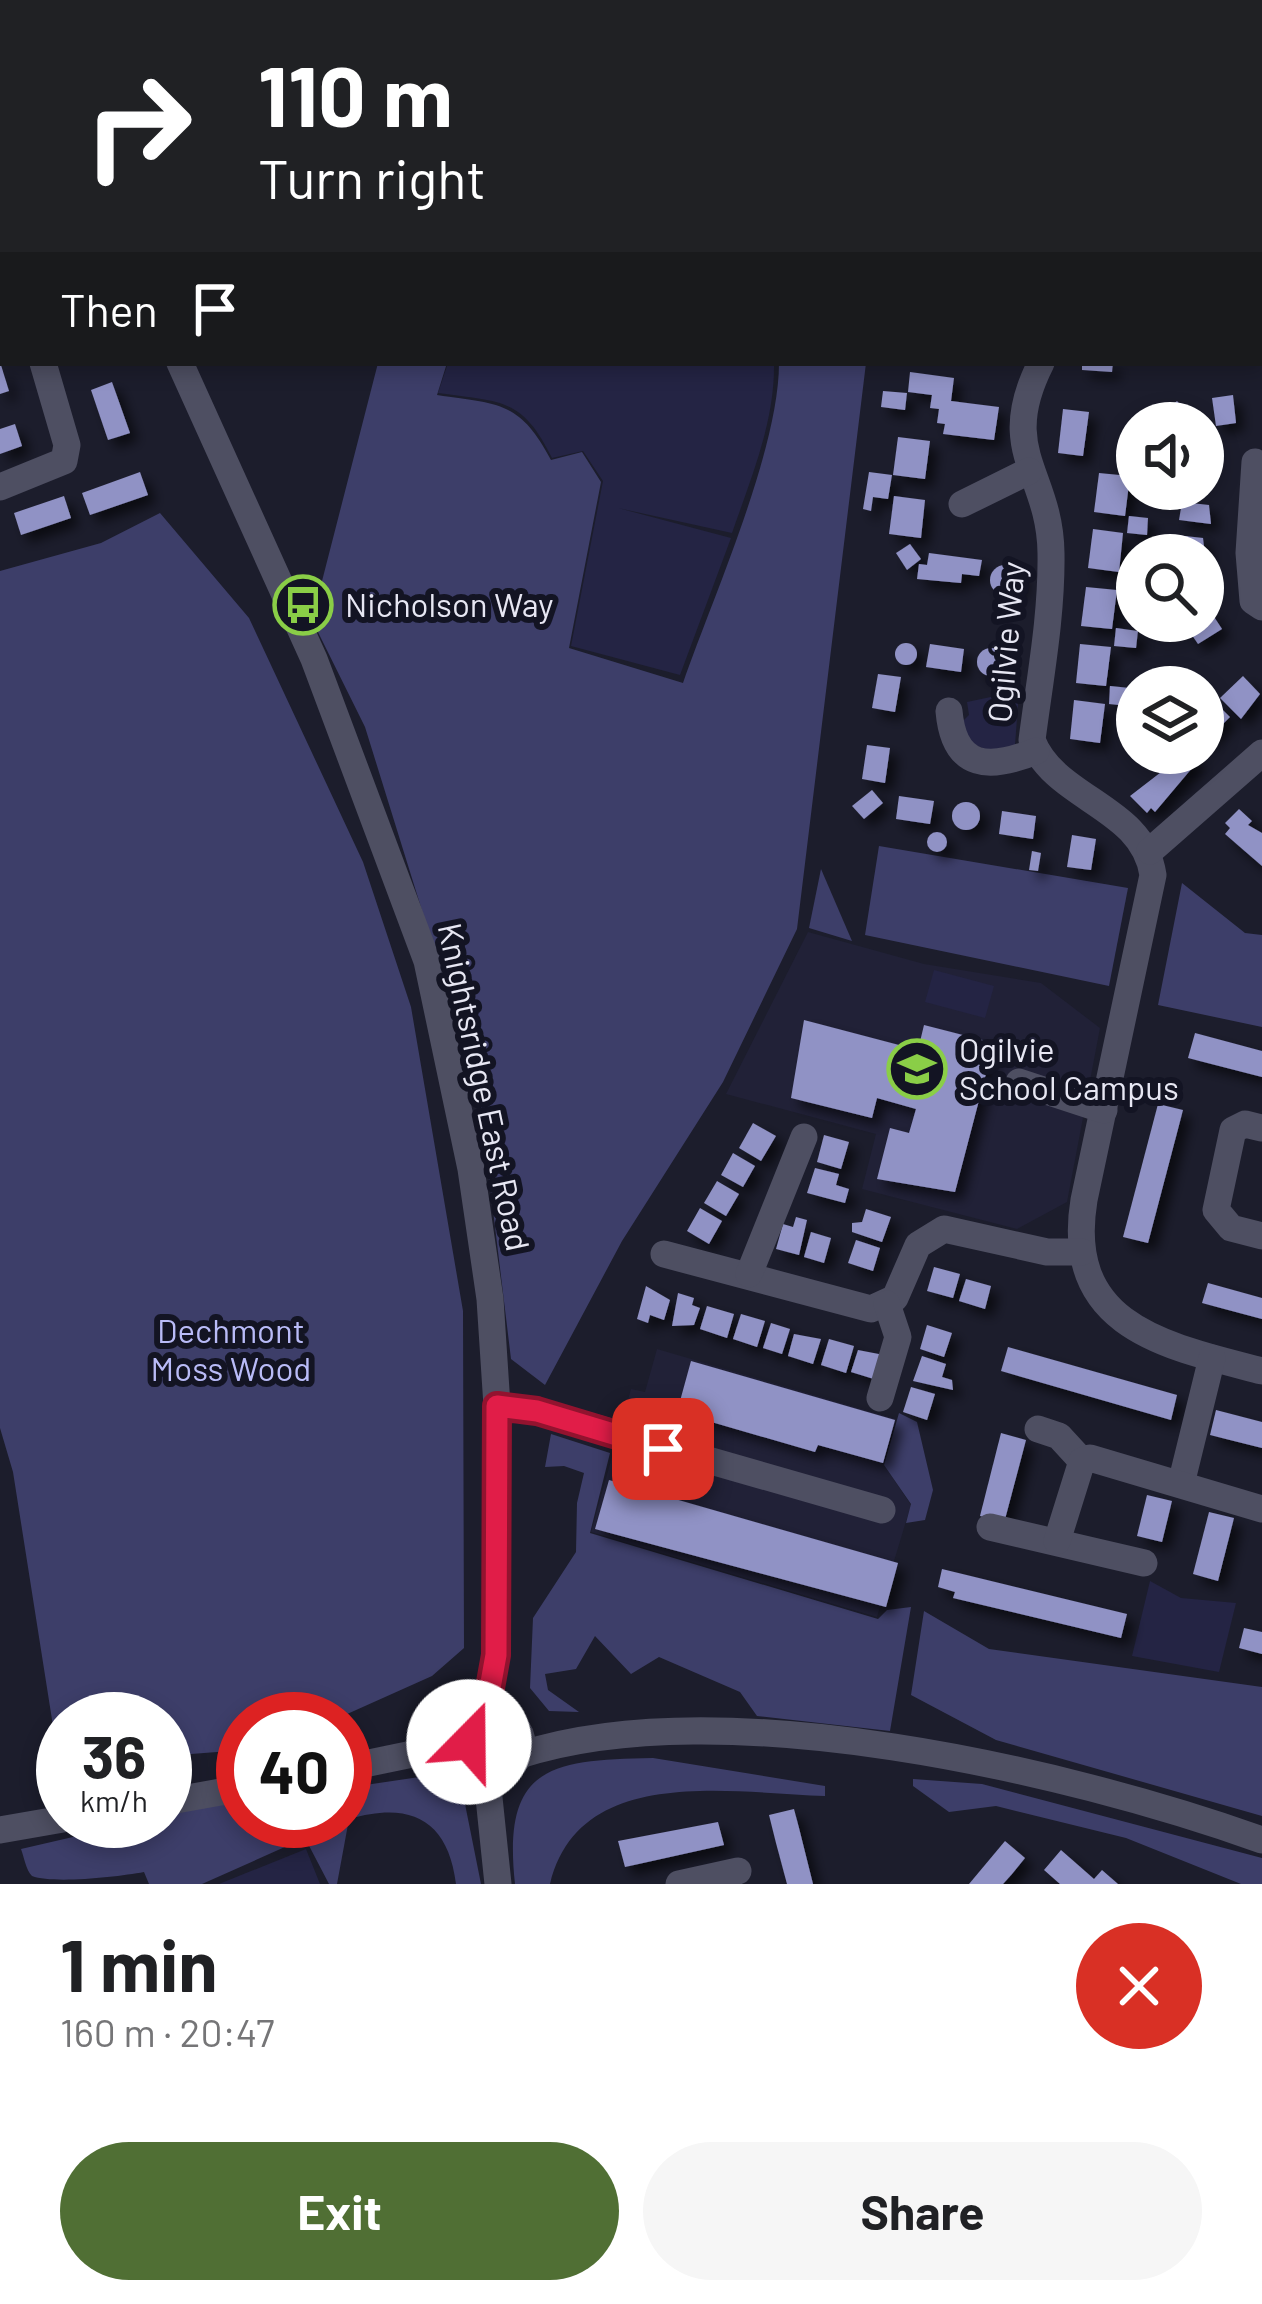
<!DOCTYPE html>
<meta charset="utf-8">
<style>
:root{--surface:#fff;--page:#f6f6f6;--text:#202124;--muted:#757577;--accent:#506f34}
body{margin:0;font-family:Barlow,sans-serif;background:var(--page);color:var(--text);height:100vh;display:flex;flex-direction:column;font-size:45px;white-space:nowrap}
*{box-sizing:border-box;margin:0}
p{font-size:39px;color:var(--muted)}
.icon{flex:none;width:66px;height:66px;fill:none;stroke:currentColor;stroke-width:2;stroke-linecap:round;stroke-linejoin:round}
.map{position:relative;height:1884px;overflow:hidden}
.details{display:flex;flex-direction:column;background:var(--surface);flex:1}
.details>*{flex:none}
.hud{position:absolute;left:0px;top:0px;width:1263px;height:366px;box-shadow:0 6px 18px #0003;background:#202124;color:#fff;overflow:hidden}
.tools{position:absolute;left:1116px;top:402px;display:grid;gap:24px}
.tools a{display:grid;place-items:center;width:108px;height:108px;border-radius:50%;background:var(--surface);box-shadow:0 6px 18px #0003;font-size:60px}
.speed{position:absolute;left:36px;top:1692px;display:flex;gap:24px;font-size:60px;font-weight:700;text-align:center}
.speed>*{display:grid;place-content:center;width:156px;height:156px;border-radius:50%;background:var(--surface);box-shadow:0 6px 18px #0003;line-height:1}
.speed small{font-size:30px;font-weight:400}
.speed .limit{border:18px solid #d22;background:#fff;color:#111}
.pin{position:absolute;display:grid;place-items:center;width:102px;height:102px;color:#fff;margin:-51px;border-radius:24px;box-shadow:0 6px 18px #0006}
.me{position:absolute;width:132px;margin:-66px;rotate:22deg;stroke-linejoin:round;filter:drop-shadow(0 0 9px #0008)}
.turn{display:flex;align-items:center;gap:42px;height:252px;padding:0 60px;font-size:54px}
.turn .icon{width:156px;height:156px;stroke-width:2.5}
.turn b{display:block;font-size:84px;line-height:102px}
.then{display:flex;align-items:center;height:114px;padding:0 60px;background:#0003;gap:24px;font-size:45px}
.round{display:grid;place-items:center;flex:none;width:126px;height:126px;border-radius:63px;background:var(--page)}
.headline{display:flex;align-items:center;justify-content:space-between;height:204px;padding:0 60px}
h1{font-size:72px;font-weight:700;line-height:90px}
.cta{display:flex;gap:24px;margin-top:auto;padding:24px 60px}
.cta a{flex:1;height:138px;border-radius:72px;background:var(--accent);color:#fff;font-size:48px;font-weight:700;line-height:138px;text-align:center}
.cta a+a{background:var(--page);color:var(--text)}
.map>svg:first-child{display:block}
.built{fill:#212137}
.green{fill:#242444}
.forest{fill:#3d3e69}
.building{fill:#9092c5;filter:url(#shadow)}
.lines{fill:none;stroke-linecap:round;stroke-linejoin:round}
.minor{stroke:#4e4f62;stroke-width:27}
.route-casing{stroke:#92132f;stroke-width:30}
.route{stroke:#e11d48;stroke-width:21}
.labels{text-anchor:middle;stroke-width:12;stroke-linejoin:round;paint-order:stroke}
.poi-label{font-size:33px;fill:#e7e7f3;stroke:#131423;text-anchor:start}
.street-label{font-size:33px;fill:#e7e7f3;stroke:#131423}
.park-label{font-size:33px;fill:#b9bbf7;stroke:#131423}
</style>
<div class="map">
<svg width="1262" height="1884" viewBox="0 0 1262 1884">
<defs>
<filter id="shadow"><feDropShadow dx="8" dy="8" stdDeviation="6" flood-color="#0009"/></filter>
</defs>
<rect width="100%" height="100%" fill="#1c1d2c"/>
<g class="built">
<path d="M808,932L924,964L1041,983L1100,1028L1067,1202L1017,1229L862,1189L876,1134L726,1094Z"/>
<path d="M657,1349L896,1419L884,1465L911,1505L877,1617L591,1532L631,1389L645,1392Z"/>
</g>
<g class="green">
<path d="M570,0H908L569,3Z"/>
<path d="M448,363H774C775,422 751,478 732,533L618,508L731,538L680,675L571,646L603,481L583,451L552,458C522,397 501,402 438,393Z"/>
<path d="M1019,691L1015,745L993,752L964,741L961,723L969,715L967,702Z"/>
<path d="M934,970L994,986L985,1018L925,1002Z"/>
<path d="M1150,1581L1181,1598L1236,1603L1219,1672L1132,1656Z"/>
<path d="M306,1849L320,1884H219Z"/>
</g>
<g class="forest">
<path d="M378,363H447L437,395C499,404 520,401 551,460L582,452L601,482L569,648L683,683C713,597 779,450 779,363H866L797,929L723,1082L622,1241L545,1385L511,1359L479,1094L365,727L312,620Z"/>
<path d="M160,513L249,618L363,862L411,1007L463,1311L464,1648L432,1676L336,1719H243V1750L165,1756V1719H63L59,1764L13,1472L0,1428V571L101,543Z"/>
<path d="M879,846L1128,888L1109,986L865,935Z"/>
<path d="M821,869L852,941L809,928Z"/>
<path d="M1182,883L1245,933L1262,935V1027L1158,1005Z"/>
<path d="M899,1413L917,1422L933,1490L925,1520L906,1523L911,1504L884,1465Z"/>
<path d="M551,1434L610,1453L590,1533L878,1619L887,1610L911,1607L890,1731L757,1716L740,1692L659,1657L631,1674L595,1636L576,1669L545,1674L548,1690L579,1712L549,1711L530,1688L533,1618L576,1552L577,1503L584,1473L564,1466L545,1467Z"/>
<path d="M924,1611L989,1649L1262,1687V1816L996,1740L911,1695Z"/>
<path d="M653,1758L825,1786V1796C730,1793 579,1764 550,1884H515C502,1766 550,1760 653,1758Z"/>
<path d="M433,1775L464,1799L481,1884H456C448,1819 410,1801 349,1819L337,1884H329L305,1838L202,1884H149L144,1872C117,1877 53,1884 32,1876C26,1870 24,1857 21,1849L142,1821H165V1816L243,1798V1821H345V1788Z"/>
<path d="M913,1779L982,1784L1262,1858V1884H1241L1126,1838L996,1806L949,1812L913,1786Z"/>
</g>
<g class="building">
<path d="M1082,363H1113L1112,372L1082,370Z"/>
<path d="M1,365L9,391L0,394V366Z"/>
<path d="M910,372L954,378L951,401L999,407L994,440L943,434L945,424L937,423L939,409L930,408L932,395L908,392Z"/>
<path d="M112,382L130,433L108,440L91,390Z"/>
<path d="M883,391L907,393L905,410L881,407Z"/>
<path d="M1233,395L1236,423L1216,426L1212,398Z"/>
<path d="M1177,401L1197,423H1174L1179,420L1169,408Z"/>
<path d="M1063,409L1089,412L1083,456L1058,453Z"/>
<path d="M15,424L22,446L0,454V429Z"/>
<path d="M898,437L930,441L925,479L893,475Z"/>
<path d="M140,472L148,495L90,515L82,493Z"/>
<path d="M869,472L892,475L888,499L873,497L871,511L863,509Z"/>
<path d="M1099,473L1130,476L1125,516L1094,512Z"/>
<path d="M64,496L71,518L21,535L14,513Z"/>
<path d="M894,496L925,500L921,538L889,534Z"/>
<path d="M1182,502L1209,505L1211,524L1179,520Z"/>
<path d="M1129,516L1148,518L1147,535L1127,533Z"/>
<path d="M1093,529L1123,533L1119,572L1088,568Z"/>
<path d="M1176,535L1203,538L1205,555L1174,552Z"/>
<path d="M910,544L921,559L907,570L896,553Z"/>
<path d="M929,553L982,560L979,576L962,574L961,583L917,579L919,564L927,565Z"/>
<circle cx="1005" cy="580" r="15"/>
<path d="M1127,573L1137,574V592L1125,590Z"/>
<path d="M1086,587L1117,590L1112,629L1081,626Z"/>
<path d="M1209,609L1222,629L1198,644L1185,625L1203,621Z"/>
<path d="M1116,628L1138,631L1136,648L1114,646Z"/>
<circle cx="906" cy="654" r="11"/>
<path d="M930,644L964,649L961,672L926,667Z"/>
<path d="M1080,644L1111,647L1106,686L1076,683Z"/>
<circle cx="991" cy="662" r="14"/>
<path d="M878,674L901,677L895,712L872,708Z"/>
<path d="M1243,676L1260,694L1241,719L1220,698Z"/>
<path d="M1110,686L1130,688L1128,706L1109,704Z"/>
<path d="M1074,700L1105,704L1100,743L1070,739Z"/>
<path d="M1208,704L1213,709L1217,704L1230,717L1203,744V709Z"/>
<path d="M867,745L890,748L885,783L862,779Z"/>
<path d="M1166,753H1190L1198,761L1155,812L1151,808L1147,813L1130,796L1165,769L1158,761Z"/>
<path d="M872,790L883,803L864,819L852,806Z"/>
<path d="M899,796L934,801L930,824L896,819Z"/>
<circle cx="966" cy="816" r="14"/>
<path d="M1239,809L1252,821L1248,825L1262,833V866L1225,834L1230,828L1225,823Z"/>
<path d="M1002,811L1036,816L1033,839L999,834Z"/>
<circle cx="937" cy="842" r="10"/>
<path d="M1072,835L1096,839L1091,870L1067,867Z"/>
<path d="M1032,851L1041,853L1038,871L1029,870Z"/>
<path d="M804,1020L918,1050L924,1025L994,1043L955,1192L877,1179L890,1128L909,1133L916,1109L877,1098L872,1118L791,1098Z"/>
<path d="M1195,1033L1262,1051V1077L1188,1058Z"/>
<path d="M1158,1104L1183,1110L1148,1243L1123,1237Z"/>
<path d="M753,1123L776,1136L761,1161L739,1148Z"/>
<path d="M824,1135L849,1142L841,1169L817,1162Z"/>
<path d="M733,1153L755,1166L743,1187L721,1175Z"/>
<path d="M815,1168L839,1174L836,1185L849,1189L845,1203L807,1193Z"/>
<path d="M717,1181L739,1194L726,1216L704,1203Z"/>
<path d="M700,1208L722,1221L709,1244L687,1231Z"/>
<path d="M866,1209L891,1217L882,1242L852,1232V1223L862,1222Z"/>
<path d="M796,1217L807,1220L799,1255L776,1249L783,1224L793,1227Z"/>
<path d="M811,1232L831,1238L824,1263L804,1257Z"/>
<path d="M856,1240L880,1248L873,1271L848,1263Z"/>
<path d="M934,1267L960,1274L953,1298L927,1291Z"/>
<path d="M966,1279L991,1286L985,1309L959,1301Z"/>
<path d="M1208,1283L1262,1298V1319L1202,1303Z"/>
<path d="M646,1286L670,1300L664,1320L650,1315L648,1323L637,1319Z"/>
<path d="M678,1293L694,1298L692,1305L700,1308L694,1325L672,1326Z"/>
<path d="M707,1306L734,1314L727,1338L700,1329Z"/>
<path d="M741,1314L765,1321L757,1347L733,1339Z"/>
<path d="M771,1323L790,1329L782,1354L763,1348Z"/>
<path d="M927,1325L952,1333L944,1357L920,1349Z"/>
<path d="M794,1334L821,1339L813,1364L788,1356Z"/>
<path d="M829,1339L854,1346L846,1373L821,1365Z"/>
<path d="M1008,1347L1177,1395L1171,1420L1001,1371Z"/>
<path d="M858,1350L884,1355L877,1380L851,1372Z"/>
<path d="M922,1356L946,1364L942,1377L952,1380L953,1390L913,1381Z"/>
<path d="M691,1361L895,1420L883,1463L818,1445L815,1452L677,1412Z"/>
<path d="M911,1387L935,1394L927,1420L903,1412Z"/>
<path d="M1216,1410L1262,1422V1448L1210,1435Z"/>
<path d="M1001,1433L1026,1440L1004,1523L980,1516Z"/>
<path d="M609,1480L898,1563L886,1607L595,1529Z"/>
<path d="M1147,1495L1172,1501L1162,1542L1137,1536Z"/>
<path d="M1209,1512L1234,1518L1218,1581L1193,1574Z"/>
<path d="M942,1569L1127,1614L1121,1638L953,1598L955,1592L938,1587Z"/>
<path d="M1244,1628L1262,1632V1654L1239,1648Z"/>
<path d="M794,1809L799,1828L813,1884H787L776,1843L769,1815Z"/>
<path d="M718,1822L724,1845L625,1867L618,1841Z"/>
<path d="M1005,1841L1025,1858L1012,1874L1003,1884H969Z"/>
<path d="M1061,1850L1094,1879L1102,1870L1118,1884H1060L1044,1870Z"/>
</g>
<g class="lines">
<g class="minor">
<path d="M95,0V3"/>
<path d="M206,0L210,3"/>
<path d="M246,3L248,0"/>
<path d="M0,85L3,97"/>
<path d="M0,175L3,185"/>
<path d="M1260,265H1262"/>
<path d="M180,363L314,659L427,961L471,1169L490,1299L497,1406L496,1655L484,1721"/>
<path d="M1041,363C996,452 1050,472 1051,553C1052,615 1040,678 1032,740C1055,800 1143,806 1153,875L1084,1200C1063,1327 1166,1346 1262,1371"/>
<path d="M1255,462L1249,553L1253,601L1262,607"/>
<path d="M0,487L64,461L67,445L43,363"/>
<path d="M962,504L1029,471"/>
<path d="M949,711C954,770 990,770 1036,751"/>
<path d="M1150,851L1262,753"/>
<path d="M1019,1082L1104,1110"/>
<path d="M1262,1128L1245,1124L1233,1130L1216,1210L1231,1228L1262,1236"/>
<path d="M664,1254L871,1309L895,1298L918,1245L944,1229L1047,1252H1082"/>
<path d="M749,1274L804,1137"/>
<path d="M880,1398L898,1337L887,1304"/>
<path d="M497,1406L537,1411L882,1510"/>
<path d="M1038,1429L1059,1436L1082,1461"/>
<path d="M1181,1484L1212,1358"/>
<path d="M990,1527L1144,1563"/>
<path d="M1057,1541L1082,1461L1090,1458L1262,1509"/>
<circle cx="496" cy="1744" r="26"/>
<path d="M520,1755C722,1690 1065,1770 1262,1840"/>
<path d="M345,1768L422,1752L471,1734"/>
<path d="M486,1769L498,1884"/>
<path d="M165,1802L243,1788"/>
<path d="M0,1830L63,1819"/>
<path d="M679,1884L738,1871"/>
</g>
</g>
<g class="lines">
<g class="route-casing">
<path id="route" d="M469,1742L484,1721L496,1655L497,1406L537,1411L663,1449"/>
</g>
<use href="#route" class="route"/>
</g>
<defs>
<g id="bus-ring" transform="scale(3)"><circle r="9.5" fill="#131423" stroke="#8ace47" stroke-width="1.5"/><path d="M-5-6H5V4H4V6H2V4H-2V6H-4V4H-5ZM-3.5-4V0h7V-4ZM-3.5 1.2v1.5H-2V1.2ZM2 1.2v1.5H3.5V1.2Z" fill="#8ace47"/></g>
<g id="school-ring" transform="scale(3)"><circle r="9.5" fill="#131423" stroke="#8ace47" stroke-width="1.5"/><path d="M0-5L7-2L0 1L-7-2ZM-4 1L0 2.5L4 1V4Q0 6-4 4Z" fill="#8ace47"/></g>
</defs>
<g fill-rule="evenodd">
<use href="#bus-ring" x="303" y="605"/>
<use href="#school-ring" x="917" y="1069"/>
</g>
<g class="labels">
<g class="poi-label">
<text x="345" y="617">Nicholson Way</text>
<text x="959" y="1062">Ogilvie<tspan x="959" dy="38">School Campus</tspan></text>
</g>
<g class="street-label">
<text transform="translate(1006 642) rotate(-85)" y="12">Ogilvie Way</text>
<text transform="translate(484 1087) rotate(78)" y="12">Knightsridge East Road</text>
</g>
<g class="park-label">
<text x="231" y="1343">Dechmont<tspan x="231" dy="38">Moss Wood</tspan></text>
</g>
</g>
</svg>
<div class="tools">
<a><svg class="icon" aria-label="sound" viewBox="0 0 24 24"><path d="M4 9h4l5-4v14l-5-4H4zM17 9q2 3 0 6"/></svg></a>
<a><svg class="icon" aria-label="search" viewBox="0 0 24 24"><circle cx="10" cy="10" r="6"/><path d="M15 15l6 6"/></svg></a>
<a><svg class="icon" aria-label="layers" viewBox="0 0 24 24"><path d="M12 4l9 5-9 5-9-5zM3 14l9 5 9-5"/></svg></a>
</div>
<div class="speed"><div>36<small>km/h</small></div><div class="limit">40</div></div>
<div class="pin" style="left:663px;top:1449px;background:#d93025"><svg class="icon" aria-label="arrive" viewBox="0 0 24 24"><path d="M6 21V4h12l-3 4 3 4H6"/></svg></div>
<svg class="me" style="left:469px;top:1742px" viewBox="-20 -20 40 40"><circle r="19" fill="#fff"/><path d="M0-13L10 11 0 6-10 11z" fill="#e11d48"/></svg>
<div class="hud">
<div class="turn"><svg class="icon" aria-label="right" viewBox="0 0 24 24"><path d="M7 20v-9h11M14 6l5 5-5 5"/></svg><div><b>110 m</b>Turn right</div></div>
<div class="then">Then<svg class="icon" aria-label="arrive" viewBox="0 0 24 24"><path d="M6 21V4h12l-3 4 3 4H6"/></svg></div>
</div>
</div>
<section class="details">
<div class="headline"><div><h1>1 min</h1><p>160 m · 20:47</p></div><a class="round" style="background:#d93025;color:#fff"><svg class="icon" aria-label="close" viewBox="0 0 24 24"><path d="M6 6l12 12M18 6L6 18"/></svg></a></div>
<div class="cta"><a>Exit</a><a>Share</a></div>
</section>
